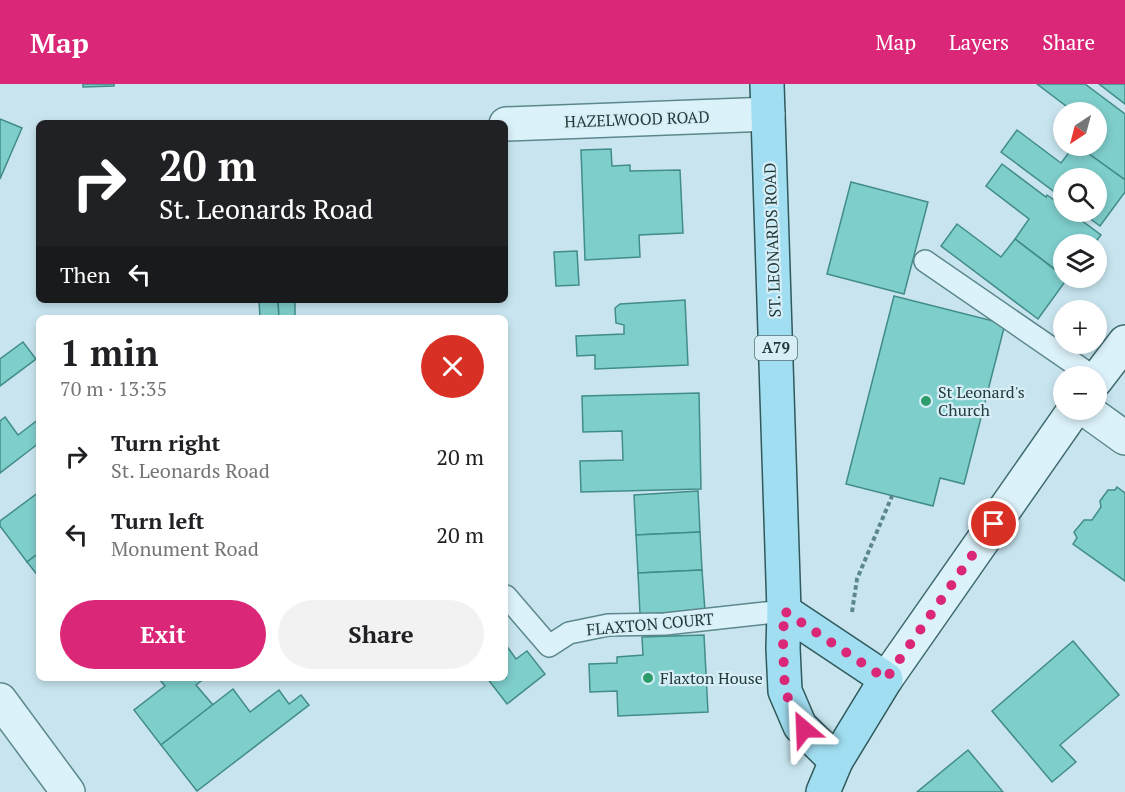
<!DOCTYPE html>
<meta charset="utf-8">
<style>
:root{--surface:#fff;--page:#f2f2f2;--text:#202124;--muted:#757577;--accent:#db2777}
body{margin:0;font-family:"PT Serif",serif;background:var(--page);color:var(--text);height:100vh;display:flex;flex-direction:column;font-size:22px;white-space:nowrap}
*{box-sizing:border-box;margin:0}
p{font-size:20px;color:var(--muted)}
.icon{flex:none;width:33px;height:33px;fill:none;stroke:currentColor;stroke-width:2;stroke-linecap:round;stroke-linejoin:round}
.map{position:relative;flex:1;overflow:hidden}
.side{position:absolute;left:36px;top:231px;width:472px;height:366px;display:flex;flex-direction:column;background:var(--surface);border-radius:9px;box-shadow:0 3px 9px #0003}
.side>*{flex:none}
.guide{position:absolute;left:36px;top:36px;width:472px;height:183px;border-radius:9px;box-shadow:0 3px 9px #0003;background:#202124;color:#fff;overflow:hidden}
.needle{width:39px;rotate:216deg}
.tools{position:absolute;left:1053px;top:18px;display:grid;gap:12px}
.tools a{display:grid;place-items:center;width:54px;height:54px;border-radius:50%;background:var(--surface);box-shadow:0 3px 9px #0003;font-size:30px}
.pin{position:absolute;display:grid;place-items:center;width:51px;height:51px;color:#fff;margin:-26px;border:3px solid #fff;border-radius:50%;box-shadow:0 2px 6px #0007}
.me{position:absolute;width:66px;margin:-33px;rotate:334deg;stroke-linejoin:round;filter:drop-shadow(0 0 4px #0008)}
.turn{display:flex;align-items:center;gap:21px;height:126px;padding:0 24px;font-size:27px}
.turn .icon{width:78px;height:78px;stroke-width:2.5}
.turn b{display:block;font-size:42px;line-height:51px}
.then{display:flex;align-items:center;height:57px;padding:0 24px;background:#0003;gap:12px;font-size:22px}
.round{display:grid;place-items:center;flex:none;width:63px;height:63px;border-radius:32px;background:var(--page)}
.summary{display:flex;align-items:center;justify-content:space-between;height:102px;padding:0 24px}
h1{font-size:36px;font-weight:600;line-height:45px}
.primary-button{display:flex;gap:12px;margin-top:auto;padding:12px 24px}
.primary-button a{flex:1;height:69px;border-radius:36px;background:var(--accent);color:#fff;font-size:24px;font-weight:600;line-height:69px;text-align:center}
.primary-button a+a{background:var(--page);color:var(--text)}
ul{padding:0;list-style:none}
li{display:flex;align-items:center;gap:18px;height:78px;padding:0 24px}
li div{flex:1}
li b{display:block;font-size:22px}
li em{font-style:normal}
header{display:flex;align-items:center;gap:36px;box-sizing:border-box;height:84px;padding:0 30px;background:var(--accent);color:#fff}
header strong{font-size:28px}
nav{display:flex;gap:33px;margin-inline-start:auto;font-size:21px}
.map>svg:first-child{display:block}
.building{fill:#7ececc;stroke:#428c89;stroke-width:1.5}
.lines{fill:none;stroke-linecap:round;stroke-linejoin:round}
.service-casing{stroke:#5c888c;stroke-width:24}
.minor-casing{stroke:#5c888c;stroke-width:36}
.tertiary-casing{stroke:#5c888c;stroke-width:36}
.secondary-casing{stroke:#3f6b6e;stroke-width:36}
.primary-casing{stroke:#30595a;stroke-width:36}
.path{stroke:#5c888c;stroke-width:4;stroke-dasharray:4.5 3;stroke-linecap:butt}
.service{stroke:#dcf2fa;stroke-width:21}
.minor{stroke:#dcf2fa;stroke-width:33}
.tertiary{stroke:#dcf2fa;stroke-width:33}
.secondary{stroke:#dcf2fa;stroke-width:33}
.primary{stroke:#a1def2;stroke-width:33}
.route{stroke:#db2777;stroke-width:10;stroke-dasharray:0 18}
.poi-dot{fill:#2b9c6a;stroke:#d8eef7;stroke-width:2}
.labels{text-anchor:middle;stroke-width:4.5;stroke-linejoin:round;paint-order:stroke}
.shield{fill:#d8eef7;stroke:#577174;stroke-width:1.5}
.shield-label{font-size:15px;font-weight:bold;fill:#203b3c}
.street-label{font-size:16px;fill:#203b3c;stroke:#d8eef7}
.poi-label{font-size:16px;fill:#203b3c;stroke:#d8eef7;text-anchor:start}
</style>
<header>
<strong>Map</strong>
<nav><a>Map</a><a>Layers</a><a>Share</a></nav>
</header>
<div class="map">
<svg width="1125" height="708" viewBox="0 0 1125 708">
<rect width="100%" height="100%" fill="#c8e5ef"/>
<g class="building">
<path d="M83,0H114V2L83,3Z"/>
<path d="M1037,0H1085L1125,30V96L1078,62H1096V28H1074Z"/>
<path d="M1099,0H1125V20Z"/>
<path d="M0,35L22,44L0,95Z"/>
<path d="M1017,46L1061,79L1074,62H1078L1125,96V108L1100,142L1081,128H1096V94H1064V115L1001,68Z"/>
<path d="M611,65L612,82L630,81V87L680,86L683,149L639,151L640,173L585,176L581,66Z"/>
<path d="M1002,80L1046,113L1047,111L1064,123V128H1070L1101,151L1094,160H1064V192L1015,155L1029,135L986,102Z"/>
<path d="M851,98L928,118L904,210L827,190Z"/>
<path d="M957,140L1001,173L1015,155L1067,195L1038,235L941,162Z"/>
<path d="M577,167L579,201L556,202L554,168Z"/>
<path d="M894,212L1005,240L964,400L940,394L933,422L846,400Z"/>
<path d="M259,216H278L279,234H260Z"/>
<path d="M278,216H295V234H279Z"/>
<path d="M685,216L688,281L595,285V271L577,272L576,252L624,250V241L616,239L615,224L620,220Z"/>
<path d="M23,258L36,275L0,302V275Z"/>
<path d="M699,309L701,405L581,408L580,377L623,376L622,347L583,348L582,312Z"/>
<path d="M5,333L18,351L39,335V359L0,389V337Z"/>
<path d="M1117,403L1125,409V497L1073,460L1077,454L1074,448L1084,436H1092L1101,423L1100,417L1108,406H1115Z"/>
<path d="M698,407L700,448L636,451L634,411Z"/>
<path d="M39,408V469L27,478L0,442V437Z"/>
<path d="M700,448L702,486L638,489L636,451Z"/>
<path d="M39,469V493L27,478Z"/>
<path d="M702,486L705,527L640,530L638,489Z"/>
<path d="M704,551L708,628L618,632L617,607L590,608L589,580L617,579V573L643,571L642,553Z"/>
<path d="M1073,557L1119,611L1060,661L1076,678L1052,698L992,627Z"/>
<path d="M506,561L516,575L527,567L545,590L507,620L487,594H506Z"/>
<path d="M161,594H205L196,601L213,621L161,661L134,626L165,602L159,595Z"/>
<path d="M233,605L250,628L279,606L289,620L301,611L309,621L197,707L161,661Z"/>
<path d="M968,666L1003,708H917Z"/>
</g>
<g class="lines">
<g class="service-casing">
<g id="service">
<path d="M925,177L1092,292"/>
<path d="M506,512L549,562L569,549L608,541L665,540L784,527"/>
</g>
</g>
<g class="minor-casing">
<g id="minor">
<path d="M506,40L768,30"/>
<path d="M1086,326L1125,354"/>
</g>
</g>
<g class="tertiary-casing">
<path id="tertiary" d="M0,616L68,708"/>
</g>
<g class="secondary-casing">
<g id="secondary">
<path d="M1096,296L1125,258"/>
<path d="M886,595L1074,326"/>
</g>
</g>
<g class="primary-casing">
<g id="primary">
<path d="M767,0L784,527L783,564L785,607L800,642L836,677"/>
<path d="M784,527L886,595L836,677L823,708"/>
</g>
</g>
<path class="path" d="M852,528L857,495L892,412"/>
<use href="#service" class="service"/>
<use href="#minor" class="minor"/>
<use href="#tertiary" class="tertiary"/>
<use href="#secondary" class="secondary"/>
<use href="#primary" class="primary"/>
</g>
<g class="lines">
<path class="route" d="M804,645L800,642L785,607L783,564L784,527L886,595L994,440"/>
</g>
<g class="poi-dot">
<circle cx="926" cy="317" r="6"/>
<circle cx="648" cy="594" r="6"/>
</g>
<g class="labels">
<rect class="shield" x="755" y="252" width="42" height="24" rx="4.5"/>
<g class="shield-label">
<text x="776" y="269">A79</text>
</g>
<g class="street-label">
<text transform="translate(637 35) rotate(-2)" y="6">HAZELWOOD ROAD</text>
<text transform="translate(772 156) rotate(-92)" y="6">ST. LEONARDS ROAD</text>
<text transform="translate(650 540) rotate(-5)" y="6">FLAXTON COURT</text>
</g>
<g class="poi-label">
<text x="938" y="314">St Leonard's<tspan x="938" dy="18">Church</tspan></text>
<text x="660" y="600">Flaxton House</text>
</g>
</g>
</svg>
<div class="tools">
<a><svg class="needle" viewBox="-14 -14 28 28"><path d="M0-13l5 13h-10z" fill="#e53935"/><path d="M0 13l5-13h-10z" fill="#757577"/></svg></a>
<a><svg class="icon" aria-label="search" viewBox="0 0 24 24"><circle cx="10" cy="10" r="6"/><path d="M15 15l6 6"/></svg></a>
<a><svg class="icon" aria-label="layers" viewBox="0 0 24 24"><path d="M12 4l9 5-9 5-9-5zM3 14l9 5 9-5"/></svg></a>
<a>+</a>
<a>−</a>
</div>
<div class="pin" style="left:994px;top:440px;background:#d93025"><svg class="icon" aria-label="arrive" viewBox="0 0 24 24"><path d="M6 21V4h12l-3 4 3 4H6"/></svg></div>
<svg class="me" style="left:804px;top:645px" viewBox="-20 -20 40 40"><path d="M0-17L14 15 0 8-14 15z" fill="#db2777" stroke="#fff" stroke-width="4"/></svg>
<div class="guide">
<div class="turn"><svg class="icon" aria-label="right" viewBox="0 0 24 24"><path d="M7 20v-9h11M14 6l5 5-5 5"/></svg><div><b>20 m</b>St. Leonards Road</div></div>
<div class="then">Then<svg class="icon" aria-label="left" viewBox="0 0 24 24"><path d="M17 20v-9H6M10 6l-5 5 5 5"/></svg></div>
</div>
<section class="side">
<div class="summary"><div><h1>1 min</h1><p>70 m · 13:35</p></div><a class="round" style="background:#d93025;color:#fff"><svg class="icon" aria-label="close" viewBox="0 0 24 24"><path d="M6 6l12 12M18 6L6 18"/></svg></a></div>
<ul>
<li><svg class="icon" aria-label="right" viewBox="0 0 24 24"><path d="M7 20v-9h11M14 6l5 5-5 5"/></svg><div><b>Turn right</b><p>St. Leonards Road</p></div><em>20 m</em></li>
<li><svg class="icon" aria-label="left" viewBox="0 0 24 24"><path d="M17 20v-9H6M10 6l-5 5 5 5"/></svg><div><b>Turn left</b><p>Monument Road</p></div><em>20 m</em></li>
</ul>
<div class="primary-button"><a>Exit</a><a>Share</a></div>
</section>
</div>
